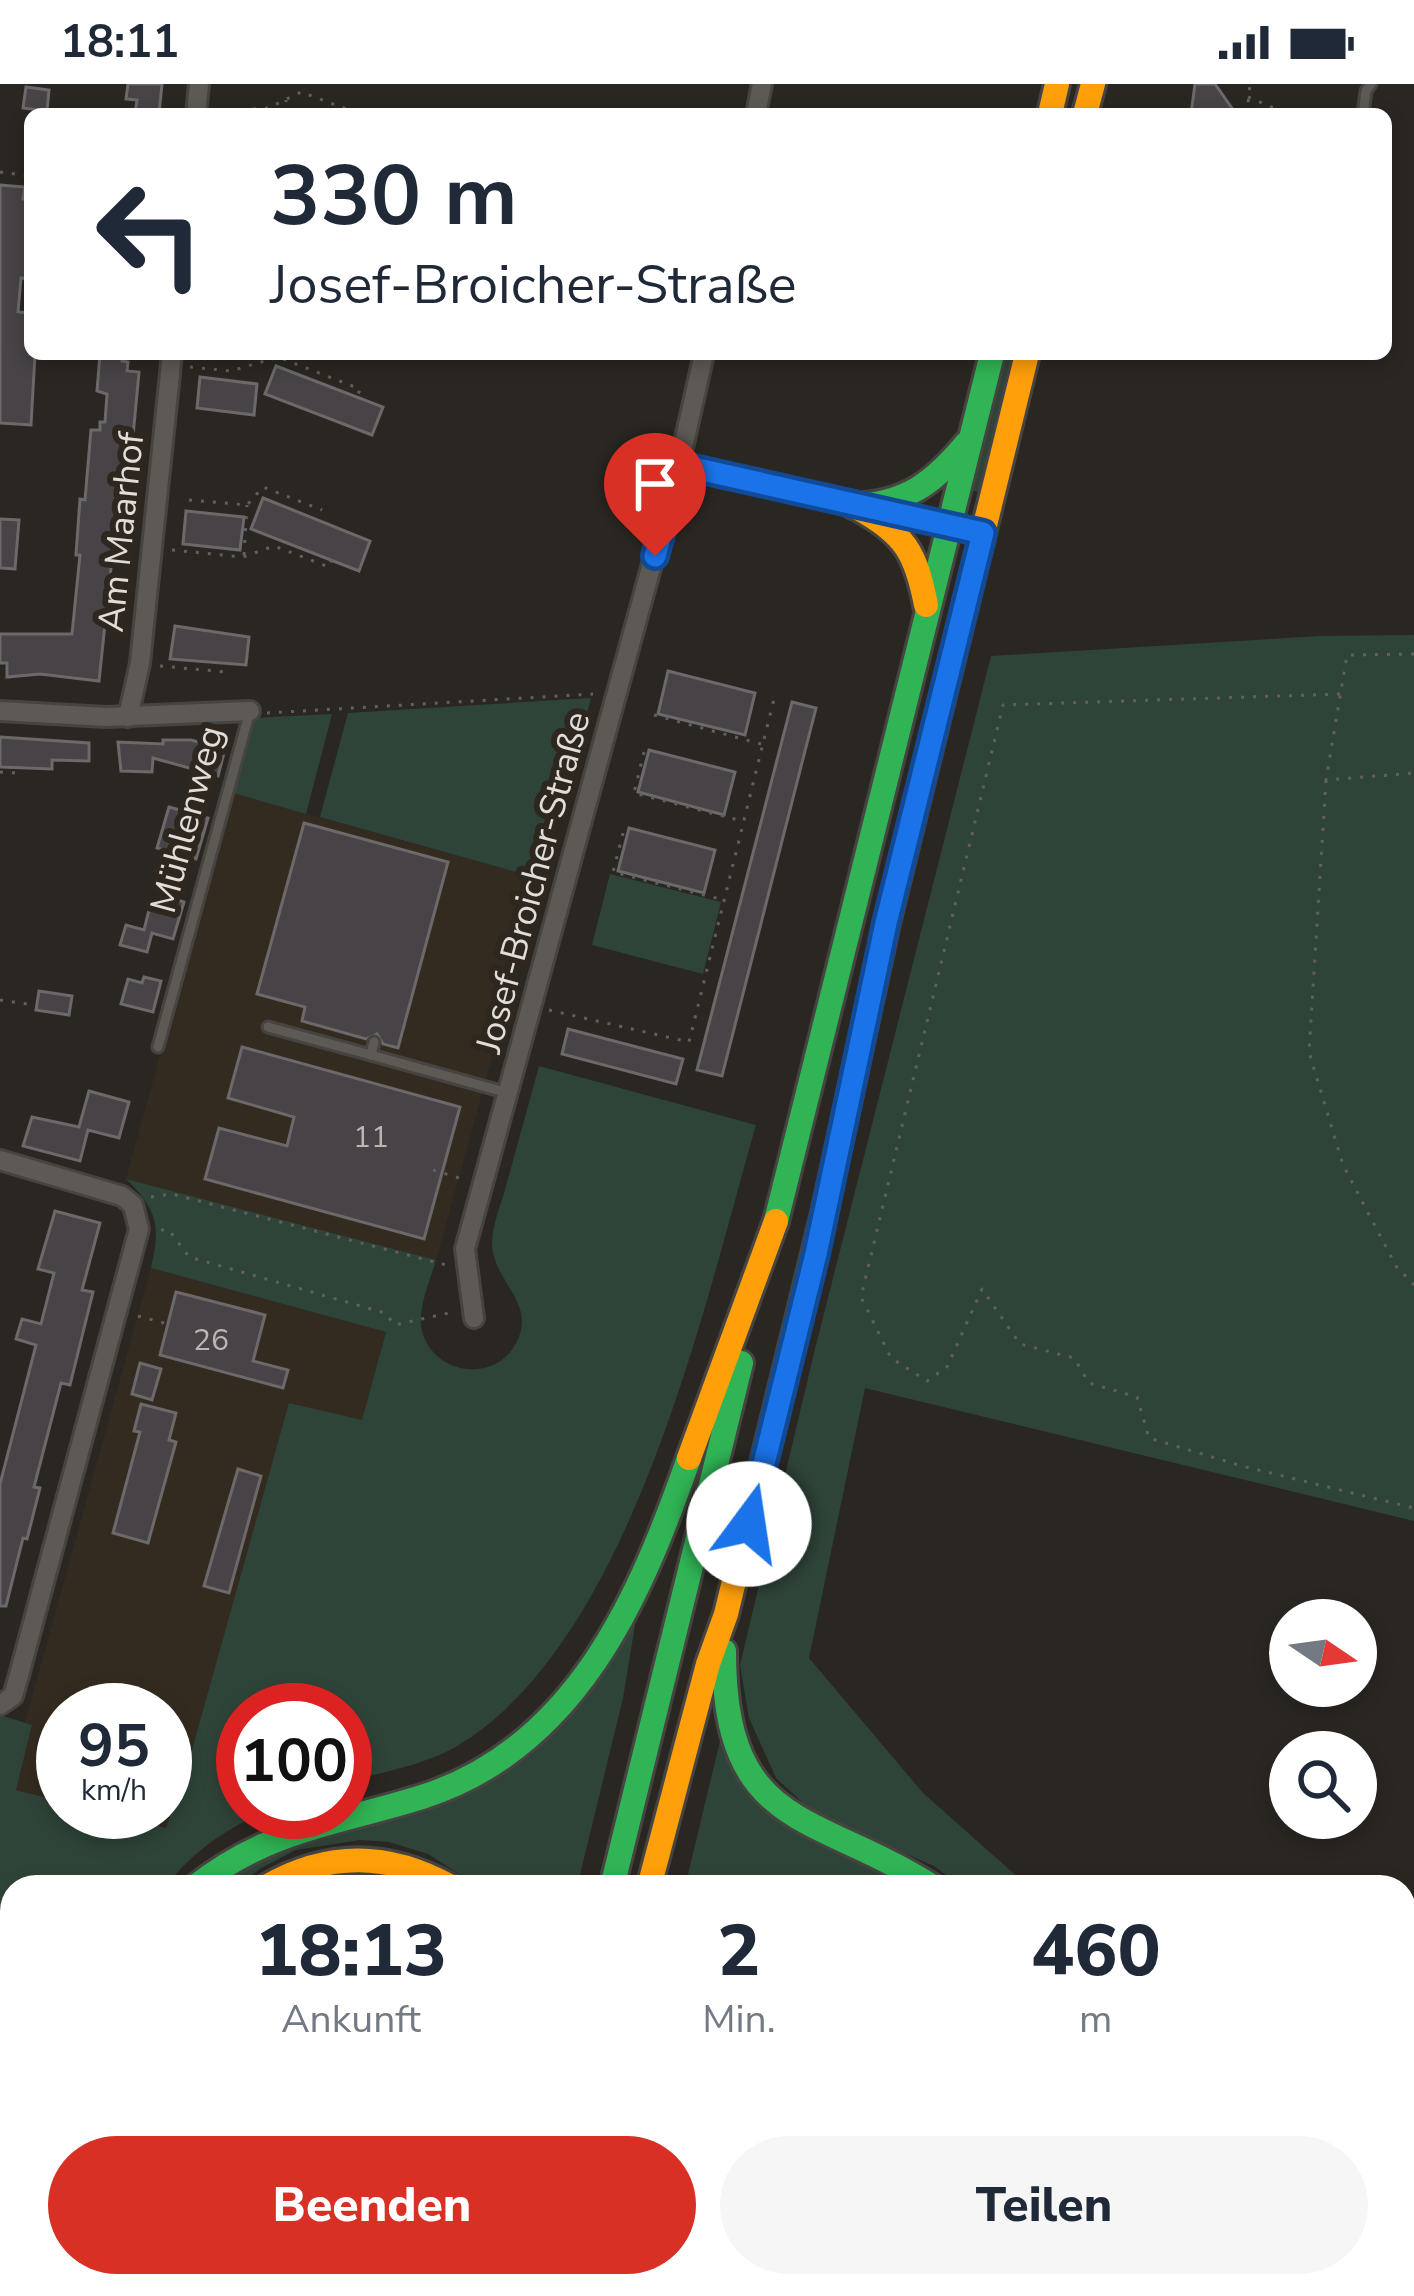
<!DOCTYPE html>
<html lang="de">
<meta charset="utf-8">
<style>
:root{--surface:#fff;--page:#f6f6f7;--text:#1f2937;--muted:#747a83;--accent:#d93025}
body{margin:0;font-family:"Nunito Sans",sans-serif;background:var(--page);color:var(--text);height:100vh;display:flex;flex-direction:column;font-size:45px;white-space:nowrap}
*{box-sizing:border-box;margin:0}
p{font-size:39px;color:var(--muted)}
.icon{flex:none;width:66px;height:66px;fill:none;stroke:currentColor;stroke-width:2;stroke-linecap:round;stroke-linejoin:round}
.map{position:relative;flex:1;overflow:hidden}
.panel{position:absolute;left:0px;top:1791px;width:1416px;height:423px;display:flex;flex-direction:column;background:var(--surface);border-radius:36px 36px 0 0;box-shadow:0 6px 18px #0003}
.panel>*{flex:none}
.banner{position:absolute;left:24px;top:24px;width:1368px;height:252px;border-radius:18px;box-shadow:0 6px 18px #0003;background:#fff;color:var(--text);overflow:hidden}
.needle{width:78px;rotate:103deg}
.buttons{position:absolute;left:1269px;top:1515px;display:grid;gap:24px}
.buttons a{display:grid;place-items:center;width:108px;height:108px;border-radius:50%;background:var(--surface);box-shadow:0 6px 18px #0003;font-size:60px}
.speed{position:absolute;left:36px;top:1599px;display:flex;gap:24px;font-size:60px;font-weight:700;text-align:center}
.speed>*{display:grid;place-content:center;width:156px;height:156px;border-radius:50%;background:var(--surface);box-shadow:0 6px 18px #0003;line-height:1}
.speed small{font-size:30px;font-weight:400}
.speed .limit{border:18px solid #d22;background:#fff;color:#111}
.pin{position:absolute;display:grid;place-items:center;width:102px;height:102px;color:#fff;margin:-123px -51px;border-radius:50% 50% 50% 0;rotate:-45deg;box-shadow:0 0 12px #0007}
.pin .icon{rotate:45deg}
.me{position:absolute;width:132px;margin:-66px;rotate:14deg;stroke-linejoin:round;filter:drop-shadow(0 0 9px #0008)}
.turn{display:flex;align-items:center;gap:42px;height:252px;padding:0 48px;font-size:54px}
.turn .icon{width:156px;height:156px;stroke-width:2.5}
.turn b{display:block;font-size:84px;line-height:102px}
.eta{display:flex;justify-content:space-evenly;align-items:center;height:204px;text-align:center}
.eta b{font-size:72px;font-weight:800;line-height:84px}
.cta{display:flex;gap:24px;margin-top:auto;padding:24px 48px}
.cta a{flex:1;height:138px;border-radius:72px;background:var(--accent);color:#fff;font-size:48px;font-weight:800;line-height:138px;text-align:center}
.cta a+a{background:var(--page);color:var(--text)}
.status{display:flex;justify-content:space-between;align-items:center;height:84px;padding:0 60px;background:var(--surface);direction:ltr}
.status svg{height:33px;fill:currentColor}
.map>svg:first-child{display:block}
.built{fill:#342b20}
.green{fill:#2f4439}
.building{fill:#474346;stroke:#6b6969;stroke-width:3}
.lines{fill:none;stroke-linecap:round;stroke-linejoin:round}
.lane-casing{stroke:#464441;stroke-width:15}
.street-casing{stroke:#464441;stroke-width:24}
.fast-casing{stroke:#464441;stroke-width:30}
.slow-casing{stroke:#464441;stroke-width:30}
.jam-casing{stroke:#464441;stroke-width:30}
.path{stroke:#62605d;stroke-width:3;stroke-dasharray:3 9;stroke-linecap:butt}
.lane{stroke:#5d5a56;stroke-width:9}
.street{stroke:#5d5a56;stroke-width:18}
.fast{stroke:#30b455;stroke-width:24}
.slow{stroke:#ff9f0a;stroke-width:24}
.jam{stroke:#e5322d;stroke-width:24}
.route-casing{stroke:#114b97;stroke-width:30}
.route{stroke:#1a73e8;stroke-width:21}
.labels{text-anchor:middle;stroke-width:12;stroke-linejoin:round;paint-order:stroke}
.number-label{font-size:30px;fill:#bab6b4}
.street-label{font-size:36px;fill:#e1ddd8;stroke:#2d2720}
</style>
<div class="status"><b>18:11</b><svg viewBox="0 0 49 12"><path d="M0 12V9h3v3zM5 12V6h3v6zM10 12V3h3v9zM15 12V0h3v12zM26 1h20v11H26zM47 4h2v5h-2z"/></svg></div>
<div class="map">
<svg width="1414" height="2212" viewBox="0 0 1414 2212">
<rect width="100%" height="100%" fill="#2a2723"/>
<g class="built">
<path d="M232,709L541,795L436,1176L126,1095Z"/>
<path d="M151,1184L386,1248L362,1337L290,1319L188,1680L166,1744L103,1728H165V1626H63V1718L15,1705L32,1642L25,1638Z"/>
</g>
<g class="green">
<path d="M1004,270H1012L978,408L971,406Z"/>
<path d="M1414,551V1437L865,1304L809,1574L923,1709L1029,1803H962L934,1782L816,1731L776,1694L749,1634L740,1581L814,1269L991,572L1320,552Z"/>
<path d="M591,614L541,795L320,733L348,629Z"/>
<path d="M332,630L306,730L233,709L253,634Z"/>
<path d="M610,790L721,818L703,890L592,861Z"/>
<path d="M539,982L756,1041C703,1225 631,1558 457,1662C426,1681 380,1688 345,1699V1626H243V1728H266C225,1744 191,1769 165,1803H12V2018L0,2021V1631L32,1641L16,1706L63,1718V1728H103L166,1744L188,1680L289,1319L362,1336L386,1248L151,1184C161,1141 157,1125 126,1095L436,1176C430,1197 417,1225 422,1247C433,1290 493,1300 515,1261C539,1220 493,1198 492,1160C492,1142 500,1123 505,1106C516,1065 528,1023 539,982Z"/>
<path d="M635,1541L623,1614L577,1803H479L428,1770L389,1758L360,1756L296,1766L261,1784L237,1803H207L235,1781L430,1720Z"/>
<path d="M720,1657L729,1672L917,1803H874L814,1795L767,1803H685Z"/>
<path d="M331,1784L436,1803H281Z"/>
<path d="M1404,2091L1414,2093V2174L1404,2173Z"/>
</g>
<g class="building">
<path d="M128,0H162L159,30H135L137,16L126,15Z"/>
<path d="M1195,0H1215L1236,30H1191Z"/>
<path d="M26,3L49,6L47,27L23,24Z"/>
<path d="M0,101L25,103L23,115L30,116V195L21,194L18,228L30,229V270H35L31,341L0,339Z"/>
<path d="M100,270H123L122,277L128,278L127,287L139,288L131,374L126,373L125,386H120L115,458L120,459L119,474H112L99,597L40,590L7,593V579H0V550H72L80,471H76L80,415L85,416L91,346H100V338H105L107,310L97,307Z"/>
<path d="M276,282L383,323L372,351L265,310Z"/>
<path d="M200,293L257,300L254,331L197,324Z"/>
<path d="M263,414L370,457L359,487L251,445Z"/>
<path d="M186,427L244,433L240,466L183,460Z"/>
<path d="M0,435L19,436L15,485L0,484Z"/>
<path d="M175,542L249,553L246,581L170,575Z"/>
<path d="M668,587L755,609L745,651L658,630Z"/>
<path d="M792,618L816,624L722,992L697,986Z"/>
<path d="M0,653L89,659V677L52,676V685L0,683Z"/>
<path d="M163,656H191L225,665L218,692L153,674L152,688L121,687L118,658L163,660Z"/>
<path d="M649,666L735,688L724,731L638,708Z"/>
<path d="M169,723L208,734L196,775L157,764Z"/>
<path d="M304,739L448,778L398,964L383,960L377,950L366,955L302,937L305,923L257,910Z"/>
<path d="M629,744L715,766L704,809L618,787Z"/>
<path d="M167,813L184,818L173,855L152,849L147,868L120,861L126,841L144,846L150,822Z"/>
<path d="M144,893L161,897L153,928L121,920L128,895L142,899Z"/>
<path d="M39,907L72,912L69,931L36,926Z"/>
<path d="M568,945L683,975L676,1000L562,970Z"/>
<path d="M242,963L460,1023L424,1155L205,1095L219,1044L287,1062L294,1033L228,1014Z"/>
<path d="M89,1007L129,1018L119,1054L88,1046L80,1077L23,1062L32,1033L79,1043Z"/>
<path d="M55,1127L100,1139L82,1206L93,1208L70,1301L61,1299L34,1403L40,1404L27,1455L23,1454L6,1522H0V1400L36,1261L16,1255L22,1235L41,1240L54,1189L38,1185Z"/>
<path d="M176,1208L265,1231L253,1277L288,1286L283,1304L160,1271Z"/>
<path d="M140,1279L161,1285L152,1316L132,1310Z"/>
<path d="M141,1320L176,1329L169,1356L176,1358L148,1459L113,1449L140,1348L134,1347Z"/>
<path d="M238,1385L261,1392L229,1509L204,1502Z"/>
</g>
<g class="lines">
<g class="lane-casing">
<g id="lane">
<path d="M1363,30L1366,7L1371,0"/>
<path d="M268,943L371,971"/>
<path d="M374,958L371,971L508,1009"/>
<path d="M158,963L250,627"/>
</g>
</g>
<g class="street-casing">
<g id="street">
<path d="M196,30L199,0"/>
<path d="M756,30L762,0"/>
<path d="M679,381L983,449"/>
<path d="M0,627L106,633L250,627"/>
<path d="M128,633L140,579L172,270"/>
<path d="M0,1076L122,1112L133,1121L139,1145L19,1591L13,1612L0,1621"/>
<path d="M474,1234L465,1165L679,381L704,270"/>
</g>
</g>
<g class="fast-casing">
<g id="fast">
<path d="M853,422C905,420 933,400 966,360"/>
<path d="M825,1125L887,839L959,547"/>
<path d="M776,1137L992,270"/>
<path d="M724,1567C724,1747 813,1727 933,1803"/>
<path d="M195,1803C270,1744 336,1740 422,1713C576,1664 640,1514 689,1374"/>
<path d="M612,1803L741,1279"/>
<path d="M0,2082L12,2084"/>
<path d="M0,2119L12,2121"/>
<path d="M0,2193L12,2194"/>
<path d="M1172,2202L1414,2211"/>
<path d="M511,2212L513,2202"/>
</g>
</g>
<g class="slow-casing">
<g id="slow">
<path d="M1050,30L1057,0"/>
<path d="M1085,30L1093,0"/>
<path d="M858,424C905,450 916,469 926,521"/>
<path d="M959,547L1027,270"/>
<path d="M689,1374L776,1137"/>
<path d="M266,1803C328,1767 389,1768 451,1803"/>
<path d="M649,1803L708,1580L726,1530L825,1125"/>
<path d="M678,2202L784,2212"/>
<path d="M548,2212L550,2202"/>
</g>
</g>
<g class="jam-casing">
<g id="jam">
<path d="M0,2050L12,2045"/>
<path d="M0,2155L12,2157"/>
<path d="M67,2202L140,2212"/>
<path d="M351,2202L441,2212"/>
</g>
</g>
<g class="path">
<path d="M1248,13L1288,30"/>
<path d="M253,25L268,24L301,8L360,30"/>
<path d="M285,30L286,16"/>
<path d="M1247,30L1250,0"/>
<path d="M0,88L30,92"/>
<path d="M190,283L231,287L278,273L360,305L357,314"/>
<path d="M189,416L247,421L263,403L322,426"/>
<path d="M172,466L243,473L274,462L329,483L332,475"/>
<path d="M244,471L247,421"/>
<path d="M1414,570L1347,571L1326,696L1414,689"/>
<path d="M160,582L226,588"/>
<path d="M1340,610L1003,621L861,1213L891,1274L927,1297L947,1283L982,1205L1020,1260L1074,1274L1089,1299L1137,1313L1149,1354L1242,1382L1414,1424"/>
<path d="M267,629L593,610"/>
<path d="M654,631L761,660"/>
<path d="M644,668L634,709L742,737"/>
<path d="M0,688L18,689V684"/>
<path d="M1326,696L1309,968L1343,1081L1396,1182L1414,1201"/>
<path d="M623,749L613,788L724,816"/>
<path d="M0,916L27,920"/>
<path d="M549,926L689,958L775,611"/>
<path d="M433,1086L466,1096"/>
<path d="M151,1113L172,1110L450,1182"/>
<path d="M161,1146H169L189,1173L385,1229L395,1241L453,1228"/>
<path d="M138,1232L168,1240"/>
<path d="M1404,1991L1414,1993"/>
</g>
<use href="#lane" class="lane"/>
<use href="#street" class="street"/>
<use href="#fast" class="fast"/>
<use href="#slow" class="slow"/>
<use href="#jam" class="jam"/>
</g>
<g class="lines">
<g class="route-casing">
<path id="route" d="M655,472L680,381L983,449L886,839L816,1170L749,1440"/>
</g>
<use href="#route" class="route"/>
</g>
<g class="labels">
<g class="number-label">
<text x="371" y="1063">11</text>
<text x="211" y="1266">26</text>
</g>
<g class="street-label">
<text transform="translate(120 448) rotate(-84)" y="13">Am Maarhof</text>
<text transform="translate(186 735) rotate(-75)" y="13">Mühlenweg</text>
<text transform="translate(532 798) rotate(-75)" y="13">Josef-Broicher-Straße</text>
</g>
</g>
</svg>
<div class="buttons">
<a><svg class="needle" viewBox="-14 -14 28 28"><path d="M0-13l5 13h-10z" fill="#e53935"/><path d="M0 13l5-13h-10z" fill="#747a83"/></svg></a>
<a><svg class="icon" aria-label="search" viewBox="0 0 24 24"><circle cx="10" cy="10" r="6"/><path d="M15 15l6 6"/></svg></a>
</div>
<div class="speed"><div>95<small>km/h</small></div><div class="limit">100</div></div>
<div class="pin" style="left:655px;top:472px;background:#d93025"><svg class="icon" aria-label="arrive" viewBox="0 0 24 24"><path d="M6 21V4h12l-3 4 3 4H6"/></svg></div>
<svg class="me" style="left:749px;top:1440px" viewBox="-20 -20 40 40"><circle r="19" fill="#fff"/><path d="M0-13L10 11 0 6-10 11z" fill="#1a73e8"/></svg>
<div class="banner">
<div class="turn"><svg class="icon" aria-label="left" viewBox="0 0 24 24"><path d="M17 20v-9H6M10 6l-5 5 5 5"/></svg><div><b>330 m</b>Josef-Broicher-Straße</div></div>
</div>
<section class="panel">
<div class="eta">
<div><b>18:13</b><p>Ankunft</p></div>
<div><b>2</b><p>Min.</p></div>
<div><b>460</b><p>m</p></div>
</div>
<div class="cta"><a>Beenden</a><a>Teilen</a></div>
</section>
</div>
